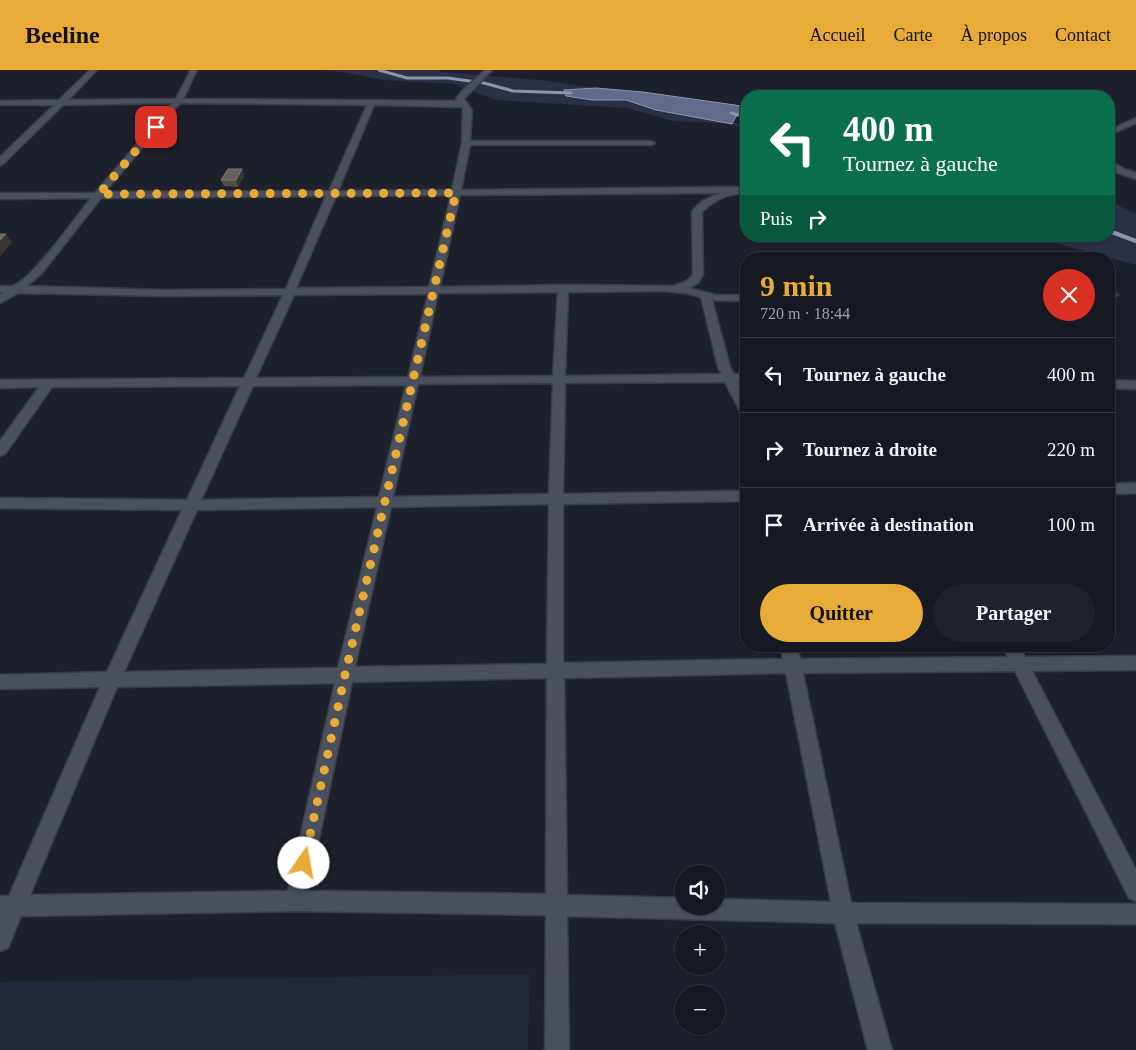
<!DOCTYPE html>
<html lang="fr">
<meta charset="utf-8">
<style>
:root{--surface:#161921;--page:#1f222a;--text:#f1f3f6;--muted:#9ea0a5;--line:#35383f;--accent:#e9ab38}
body{margin:0;font-family:Georgia,serif;background:var(--page);color:var(--text);height:100vh;display:flex;flex-direction:column;font-size:19px;white-space:nowrap}
*{box-sizing:border-box;margin:0}
p{font-size:16px;color:var(--muted)}
.icon{flex:none;width:28px;height:28px;fill:none;stroke:currentColor;stroke-width:2;stroke-linecap:round;stroke-linejoin:round}
.map{position:relative;flex:1;overflow:hidden}
.drawer{position:absolute;left:740px;top:182px;width:375px;height:400px;display:flex;flex-direction:column;background:var(--surface);border-radius:20px;box-shadow:0 1px 4px #0004,0 0 0 1px var(--line)}
.drawer>*{flex:none}
.guide{position:absolute;left:740px;top:20px;width:375px;height:152px;border-radius:20px;box-shadow:0 1px 4px #0004,0 0 0 1px var(--line);background:#0b6e4f;color:#fff;overflow:hidden}
.tools{position:absolute;left:675px;top:795px;display:grid;gap:10px}
.tools a{display:grid;place-items:center;width:50px;height:50px;border-radius:50%;background:var(--surface);box-shadow:0 1px 4px #0004,0 0 0 1px var(--line);font-size:25px}
.pin{position:absolute;display:grid;place-items:center;width:42px;height:42px;color:#fff;margin:-21px;border-radius:10px;box-shadow:0 2px 8px #0006}
.me{position:absolute;width:55px;margin:-28px;rotate:12deg;stroke-linejoin:round;filter:drop-shadow(0 0 4px #0008)}
.turn{display:flex;align-items:center;gap:18px;height:105px;padding:0 20px;font-size:22px}
.turn .icon{width:65px;height:65px;stroke-width:2.5}
.turn b{display:block;font-size:35px;line-height:42px}
.then{display:flex;align-items:center;height:48px;padding:0 20px;background:#0003;gap:10px;font-size:19px}
.round{display:grid;place-items:center;flex:none;width:52px;height:52px;border-radius:26px;background:var(--page)}
.head{display:flex;align-items:center;justify-content:space-between;height:85px;padding:0 20px}
h1{font-size:30px;font-weight:700;line-height:38px;color:var(--accent)}
.cta{display:flex;gap:10px;margin-top:auto;padding:10px 20px}
.cta a{flex:1;height:58px;border-radius:30px;background:var(--accent);color:#111;font-size:20px;font-weight:700;line-height:58px;text-align:center}
.cta a+a{background:var(--page);color:var(--text)}
ul{padding:0;list-style:none}
li{display:flex;align-items:center;gap:15px;height:75px;padding:0 20px;border-top:1px solid var(--line)}
li div{flex:1}
li b{display:block;font-size:19px}
li em{font-style:normal}
header{display:flex;align-items:center;gap:30px;box-sizing:border-box;height:70px;padding:0 25px;background:var(--accent);color:#111}
header strong{font-size:24px}
nav{display:flex;gap:28px;margin-inline-start:auto;font-size:18px}
.map>svg:first-child{display:block}
.built{fill:#23283a}
.green{fill:#2a3147}
.water{fill:#626b8a;stroke:#8d94ac}
.lines{fill:none;stroke-linecap:round;stroke-linejoin:round}
.stream-far1{stroke:#8d94ac;stroke-width:3}
.stream{stroke:#8d94ac;stroke-width:4}
.street-casing{stroke:#3a3d48;stroke-width:3}
.street{fill:#4b505d;fill-rule:evenodd}
.wall{fill:#574f45}
.shaded-wall{fill:#393533}
.building{fill:#686158;stroke:#7d7872}
.route{stroke:#e9ab38;stroke-width:9;stroke-dasharray:0 16.2}
</style>
<header>
<strong>Beeline</strong>
<nav><a>Accueil</a><a>Carte</a><a>À propos</a><a>Contact</a></nav>
</header>
<div class="map">
<svg width="1136" height="980" viewBox="0 0 1136 980">
<rect width="100%" height="100%" fill="#1d212c"/>
<path class="built" d="M530,904L528,980H0V912Z"/>
<g class="green">
<path d="M319,0H439L441,2L540,10L596,18L565,20L592,30H626L656,40L746,55V59L731,54L674,51L627,38L496,30L454,14L383,10L342,2Z"/>
<path d="M1109,131L1136,144V195L1053,172L1024,166H1109Z"/>
</g>
<path class="water" d="M596,18L643,22L742,36L732,54L656,40L626,30H592L566,26L564,20Z"/>
<g class="lines">
<g class="stream-far1">
<path d="M379,0L407,8H448L484,13L513,21L571,23"/>
<path d="M731,43L746,47"/>
</g>
<path class="stream" d="M1109,161L1136,171"/>
<g class="street-casing">
<g id="street">
<path d="M90,0H97L68,30L176,29L190,2L189,0H197L183,29L458,31L456,29L463,20L485,0H492L464,29L472,40L470,71H651L655,73L651,75H470L461,120L746,117V123C730,123 714,130 702,142L703,204L698,213L689,218L716,225H746V231L712,230L730,297L734,304H746V312H737L746,329V345L740,341L725,312L565,313L563,424L746,421V431L563,434V593L783,589L781,576H797L800,589L1008,587L1003,576H1020L1025,587L1136,586V600L1032,601L1136,800V831L1129,828L1015,601L803,603L851,833L1136,834V854L856,853L892,980H868L835,853L567,846L569,980H545L546,845L296,841L21,846L8,878L0,881V826H9L100,617L0,619V605L107,602L182,440L0,438V428L187,430L240,316L52,317L5,384L0,386V371L39,317L0,318V310L244,308L283,225L164,226L18,223L0,233V225L4,222H0V216C5,216 11,217 15,215C34,206 76,147 91,128L0,129V123H95L172,33L63,35L3,94L0,95V87L54,35H0V31L59,30ZM180,33L367,35L329,121L105,122ZM374,35L463,37L462,73L452,120L338,121ZM720,123L702,131L692,141L693,204C689,212 681,213 673,216L563,215L440,217L460,125ZM451,125L429,217L296,218L336,126ZM326,126L286,219L164,220L27,216L42,203L101,128ZM662,221L685,223L701,227L718,297L722,304L565,306L568,222ZM558,222L553,306L420,307L438,223ZM428,224L408,307L256,308L294,225ZM553,313L549,424L393,427L418,314ZM406,315L379,427L201,430L253,316ZM549,434L547,594L355,597L391,437ZM377,437L338,598L124,602L197,440ZM786,603L831,832L716,829V836H684V828L567,825L564,608ZM547,608L546,824L308,821L352,612ZM335,613L288,821L30,825L117,617Z"/>
<path d="M1136,48V53L1109,65V60Z"/>
<path d="M1109,90L1124,99L1136,103V109L1118,103L1109,96Z"/>
<path d="M1113,222L1118,225L1109,229V223Z"/>
<path d="M1109,310L1136,311V319L1109,318Z"/>
<path d="M1136,413V423L1109,424V414Z"/>
</g>
</g>
<use href="#street" class="street"/>
</g>
<path class="wall" d="M244,105L238,117L224,116L221,110Z"/>
<g class="shaded-wall">
<path d="M242,99L244,105L238,117L236,110Z"/>
<path d="M6,164L12,173L0,186V170Z"/>
</g>
<g class="building">
<path d="M228,99H242L236,110H221Z"/>
<path d="M0,164H6L0,170Z"/>
</g>
<g class="lines">
<path class="route" d="M156,57L99,124L456,123L345,605L304,793"/>
</g>
</svg>
<div class="tools">
<a><svg class="icon" aria-label="sound" viewBox="0 0 24 24"><path d="M4 9h4l5-4v14l-5-4H4zM17 9q2 3 0 6"/></svg></a>
<a>+</a>
<a>−</a>
</div>
<div class="pin" style="left:156px;top:57px;background:#d93025"><svg class="icon" aria-label="arrive" viewBox="0 0 24 24"><path d="M6 21V4h12l-3 4 3 4H6"/></svg></div>
<svg class="me" style="left:304px;top:793px" viewBox="-20 -20 40 40"><circle r="19" fill="#fff"/><path d="M0-13L10 11 0 6-10 11z" fill="#e9ab38"/></svg>
<div class="guide">
<div class="turn"><svg class="icon" aria-label="left" viewBox="0 0 24 24"><path d="M17 20v-9H6M10 6l-5 5 5 5"/></svg><div><b>400 m</b>Tournez à gauche</div></div>
<div class="then">Puis<svg class="icon" aria-label="right" viewBox="0 0 24 24"><path d="M7 20v-9h11M14 6l5 5-5 5"/></svg></div>
</div>
<section class="drawer">
<div class="head"><div><h1>9 min</h1><p>720 m · 18:44</p></div><a class="round" style="background:#d93025;color:#fff"><svg class="icon" aria-label="close" viewBox="0 0 24 24"><path d="M6 6l12 12M18 6L6 18"/></svg></a></div>
<ul>
<li><svg class="icon" aria-label="left" viewBox="0 0 24 24"><path d="M17 20v-9H6M10 6l-5 5 5 5"/></svg><div><b>Tournez à gauche</b></div><em>400 m</em></li>
<li><svg class="icon" aria-label="right" viewBox="0 0 24 24"><path d="M7 20v-9h11M14 6l5 5-5 5"/></svg><div><b>Tournez à droite</b></div><em>220 m</em></li>
<li><svg class="icon" aria-label="arrive" viewBox="0 0 24 24"><path d="M6 21V4h12l-3 4 3 4H6"/></svg><div><b>Arrivée à destination</b></div><em>100 m</em></li>
</ul>
<div class="cta"><a>Quitter</a><a>Partager</a></div>
</section>
</div>
